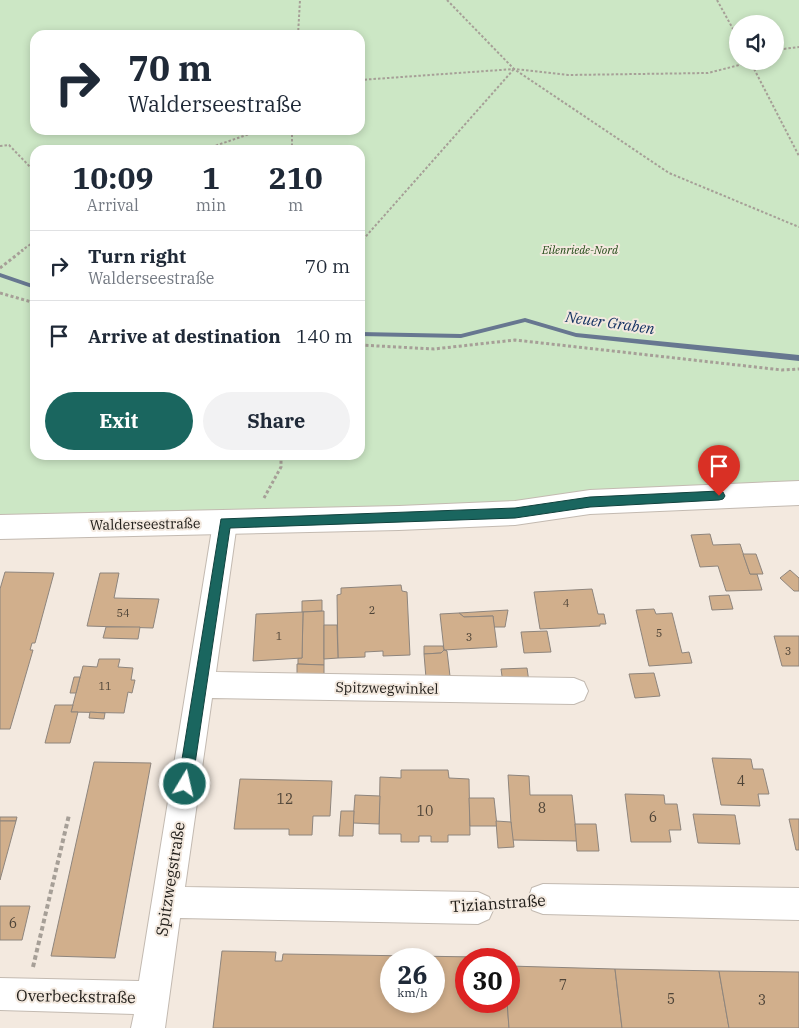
<!DOCTYPE html>
<meta charset="utf-8">
<style>
:root{--surface:#fff;--page:#f2f2f3;--text:#1f2937;--muted:#747a83;--line:#e0e1e3;--accent:#1a665f}
body{margin:0;font-family:"IBM Plex Serif",serif;background:var(--page);color:var(--text);height:100vh;display:flex;flex-direction:column;font-size:19px;white-space:nowrap}
*{box-sizing:border-box;margin:0}
p{font-size:16px;color:var(--muted)}
.icon{flex:none;width:28px;height:28px;fill:none;stroke:currentColor;stroke-width:2;stroke-linecap:round;stroke-linejoin:round}
.map{position:relative;flex:1;overflow:hidden}
.side{position:absolute;left:30px;top:145px;width:335px;height:315px;display:flex;flex-direction:column;background:var(--surface);border-radius:15px;box-shadow:0 2px 8px #0003}
.side>*{flex:none}
.top-card{position:absolute;left:30px;top:30px;width:335px;height:105px;border-radius:15px;box-shadow:0 2px 8px #0003;background:#fff;color:var(--text);overflow:hidden}
.controls{position:absolute;left:729px;top:15px;display:grid;gap:10px}
.controls a{display:grid;place-items:center;width:55px;height:55px;border-radius:50%;background:var(--surface);box-shadow:0 2px 8px #0003;font-size:25px}
.speed{position:absolute;left:380px;top:948px;display:flex;gap:10px;font-size:25px;font-weight:700;text-align:center}
.speed>*{display:grid;place-content:center;width:65px;height:65px;border-radius:50%;background:var(--surface);box-shadow:0 2px 8px #0003;line-height:1}
.speed small{font-size:12px;font-weight:400}
.speed .limit{border:8px solid #d22;background:#fff;color:#111}
.pin{position:absolute;display:grid;place-items:center;width:42px;height:42px;color:#fff;margin:-51px -21px;border-radius:50% 50% 50% 0;rotate:-45deg;box-shadow:0 0 5px #0007}
.pin .icon{rotate:45deg}
.me{position:absolute;width:55px;margin:-28px;rotate:9deg;stroke-linejoin:round;filter:drop-shadow(0 0 4px #0008)}
.turn{display:flex;align-items:center;gap:18px;height:105px;padding:0 15px;font-size:22px}
.turn .icon{width:65px;height:65px;stroke-width:2.5}
.turn b{display:block;font-size:35px;line-height:42px}
.eta{display:flex;justify-content:space-evenly;align-items:center;height:85px;text-align:center}
.eta b{font-size:30px;font-weight:700;line-height:35px}
.action{display:flex;gap:10px;margin-top:auto;padding:10px 15px}
.action a{flex:1;height:58px;border-radius:30px;background:var(--accent);color:#fff;font-size:20px;font-weight:700;line-height:58px;text-align:center}
.action a+a{background:var(--page);color:var(--text)}
ul{padding:0;list-style:none}
li{display:flex;align-items:center;gap:15px;height:70px;padding:0 15px;border-top:1px solid var(--line)}
li div{flex:1}
li b{display:block;font-size:19px}
li em{font-style:normal}
.map>svg:first-child{display:block}
.green{fill:#cce7c5;fill-rule:evenodd}
.lines{fill:none;stroke-linecap:round;stroke-linejoin:round}
.stream{fill:#677790;fill-rule:evenodd}
.building{fill:#d1af8c;stroke:#8e857d;fill-rule:evenodd}
.minor-casing{stroke:#c3bab1;stroke-width:2}
.tertiary-casing{stroke:#c3bab1;stroke-width:2}
.path-far2{stroke:#a69f97;stroke-width:2;stroke-dasharray:2.5 2;stroke-linecap:butt}
.path-far1{stroke:#a69f97;stroke-width:3;stroke-dasharray:3 2.5;stroke-linecap:butt}
.path{stroke:#a69f97;stroke-width:4;stroke-dasharray:4.5 3;stroke-linecap:butt}
.minor{fill:#fff;fill-rule:evenodd}
.tertiary{fill:#fff;fill-rule:evenodd}
.route{fill:#1a665f;stroke:#11423e}
.labels{text-anchor:middle;stroke-width:4;stroke-linejoin:round;paint-order:stroke}
.far-park-label{font-size:11px;font-style:italic;fill:#1e4613;stroke:#f3e9df}
.number-label{font-size:11px;fill:#4e4438}
.street-label{font-size:14px;fill:#23201c;stroke:#f3e9df}
.near-number-label{font-size:14px;fill:#4e4438}
.water-label{font-size:15px;font-style:italic;fill:#143262;stroke:#f3e9df}
.near-street-label{font-size:16px;fill:#23201c;stroke:#f3e9df}
</style>
<div class="map">
<svg width="799" height="1028" viewBox="0 0 799 1028">
<rect width="100%" height="100%" fill="#f3e9df"/>
<path class="green" d="M0,0H799V493L0,527ZM738,24H775V61H738ZM35,35H360V130H35ZM35,150H360V455H35Z"/>
<g class="lines">
<g class="stream">
<path d="M0,273L35,285V289L0,277Z"/>
<path d="M525,318L576,333L799,355V361L576,337L525,322L461,338L360,336V332L461,334Z"/>
</g>
</g>
<g class="building">
<path d="M710,534L713,545L740,544L750,574H757L762,590L726,591L718,566L700,567L691,535Z"/>
<path d="M743,554H756L763,574H750Z"/>
<path d="M790,570L799,578V591H794L780,578Z"/>
<path d="M5,572L54,573L35,643H32L30,650H33L10,729H0V589Z"/>
<path d="M100,573H119L114,598L159,599L153,628L87,626Z"/>
<path d="M401,585L402,591L407,592L410,655L383,656V651L365,652V657L338,658L337,595L341,594V588Z"/>
<path d="M592,589L598,614H604L606,624H600V626L540,629L534,592Z"/>
<path d="M729,595L733,609L712,610L709,596Z"/>
<path d="M322,600V611L302,612V601Z"/>
<path d="M654,609L656,614L672,613L682,653L689,652L692,663L649,666L636,610Z"/>
<path d="M508,610L505,627H494L493,616L464,617L459,613Z"/>
<path d="M324,611V665L298,664V658H302L303,612Z"/>
<path d="M303,612L302,658L253,661L256,614Z"/>
<path d="M459,613L464,617L493,616L497,647L444,650L440,614Z"/>
<path d="M324,625H337L338,658L324,659Z"/>
<path d="M106,627H140L138,639L103,638Z"/>
<path d="M547,631L551,652L524,653L521,632Z"/>
<path d="M774,636H799V666H782Z"/>
<path d="M424,646H443L444,650L447,651L444,650L441,653L424,654Z"/>
<path d="M444,650L447,651L450,676L426,678L424,654L441,653Z"/>
<path d="M99,659H120L118,667L133,668L131,680H135L132,693L128,692L124,713L71,712L83,666L97,667Z"/>
<path d="M297,664L324,665V678H297Z"/>
<path d="M527,668L529,682L503,683L501,669Z"/>
<path d="M654,673L660,696L635,698L629,674Z"/>
<path d="M74,677H80L76,693H70Z"/>
<path d="M55,705H73L71,712H78L70,743H45Z"/>
<path d="M90,712L105,713L104,719L89,718Z"/>
<path d="M712,758L751,759L753,769H763L769,794H758L760,806L721,805Z"/>
<path d="M94,762L151,763L115,958L51,956Z"/>
<path d="M401,770H448L449,778L469,779L470,835H448V842H431V836H419V842H401V834H379L380,777L401,778Z"/>
<path d="M508,775L529,776L530,795H572L577,841L512,840Z"/>
<path d="M240,779L332,781L330,816H313L312,835H289V829H234Z"/>
<path d="M625,794L664,795L665,804H677L681,830H669L671,842H631Z"/>
<path d="M355,795L380,796L379,824L353,823Z"/>
<path d="M469,798H494L497,826H470Z"/>
<path d="M341,811H354L353,836H339Z"/>
<path d="M693,814L735,815L740,844L698,843Z"/>
<path d="M0,817H17L16,821H0Z"/>
<path d="M789,819H799V850H796Z"/>
<path d="M0,821H16L0,880Z"/>
<path d="M496,821L511,822L514,847L498,848Z"/>
<path d="M575,824H596L599,851H577Z"/>
<path d="M0,906H30L22,940H0Z"/>
<path d="M222,951L276,952L275,961H282L283,954L478,957L466,959V1001H507L509,1028H213ZM391,959H434V1001H391Z"/>
<path d="M509,966L615,969L622,1028H509L507,1001H509Z"/>
<path d="M615,969L719,971L729,1028H622Z"/>
<path d="M719,971L799,972V1028H729Z"/>
</g>
<g class="lines">
<g class="minor-casing">
<g id="minor">
<path d="M225,513L233,516L237,523L216,672L574,678L584,682L588,691L584,700L574,704L212,698L185,887L478,892L489,897L494,908L489,919L478,924L180,918L165,1028H131L134,1014L0,1010V978L139,981L213,523L217,516Z"/>
<path d="M543,884L799,888V920L543,914L532,910L528,899L532,888Z"/>
</g>
</g>
<g class="tertiary-casing">
<path id="tertiary" d="M799,481V505L590,514L515,525L399,530L0,539V515L399,506L515,501L590,490Z"/>
</g>
<g class="path-far2">
<path d="M447,0L514,69L669,173L799,227"/>
<path d="M717,0L738,38"/>
<path d="M298,35L300,0"/>
<path d="M775,50L799,47"/>
<path d="M750,61L799,156"/>
<path d="M360,80L514,69L568,75L708,73L755,61"/>
<path d="M292,130V150"/>
<path d="M0,146L9,145L35,172"/>
<path d="M203,150L261,130"/>
<path d="M360,243L514,69"/>
<path d="M21,251L35,241"/>
</g>
<g class="path-far1">
<path d="M0,268L23,250"/>
<path d="M0,293L35,303"/>
<path d="M360,345L434,349L515,340L782,370L799,369"/>
<path d="M264,498L281,467V455"/>
</g>
<g class="path">
<path d="M504,904L518,903"/>
<path d="M33,967L69,815"/>
</g>
<use href="#minor" class="minor"/>
<use href="#tertiary" class="tertiary"/>
</g>
<path class="route" d="M719,491L723,492L725,496L723,499L719,500L590,507L515,518L230,528L192,784L190,789L185,791L180,789L178,784L221,519L515,508L590,497Z"/>
<g class="labels">
<g class="far-park-label">
<text x="580" y="254">Eilenriede-Nord</text>
</g>
<g class="number-label">
<text x="566" y="607">4</text>
<text x="372" y="614">2</text>
<text x="123" y="617">54</text>
<text x="659" y="637">5</text>
<text x="279" y="640">1</text>
<text x="469" y="641">3</text>
<text x="788" y="655">3</text>
<text x="105" y="690">11</text>
</g>
<g class="street-label">
<text transform="translate(145 524) rotate(-1)" y="5">Walderseestraße</text>
<text transform="translate(387 688) rotate(1)" y="5">Spitzwegwinkel</text>
</g>
<g class="near-number-label">
<text x="741" y="786">4</text>
<text x="285" y="804">12</text>
<text x="542" y="813">8</text>
<text x="425" y="816">10</text>
<text x="653" y="822">6</text>
<text x="13" y="928">6</text>
<text x="563" y="990">7</text>
<text x="671" y="1004">5</text>
<text x="762" y="1005">3</text>
</g>
<g class="water-label">
<text transform="translate(610 323) rotate(8)" y="5">Neuer Graben</text>
</g>
<g class="near-street-label">
<text transform="translate(170 879) rotate(-81)" y="6">Spitzwegstraße</text>
<text transform="translate(498 903) rotate(-4)" y="6">Tizianstraße</text>
<text transform="translate(76 996) rotate(1)" y="6">Overbeckstraße</text>
</g>
</g>
</svg>
<div class="controls">
<a><svg class="icon" aria-label="sound" viewBox="0 0 24 24"><path d="M4 9h4l5-4v14l-5-4H4zM17 9q2 3 0 6"/></svg></a>
</div>
<div class="speed"><div>26<small>km/h</small></div><div class="limit">30</div></div>
<div class="pin" style="left:719px;top:496px;background:#d93025"><svg class="icon" aria-label="arrive" viewBox="0 0 24 24"><path d="M6 21V4h12l-3 4 3 4H6"/></svg></div>
<svg class="me" style="left:185px;top:784px" viewBox="-20 -20 40 40"><circle r="17" fill="#1a665f" stroke="#fff" stroke-width="3"/><path d="M0-11L8 9 0 5-8 9z" fill="#fff"/></svg>
<div class="top-card">
<div class="turn"><svg class="icon" aria-label="right" viewBox="0 0 24 24"><path d="M7 20v-9h11M14 6l5 5-5 5"/></svg><div><b>70 m</b>Walderseestraße</div></div>
</div>
<section class="side">
<div class="eta">
<div><b>10:09</b><p>Arrival</p></div>
<div><b>1</b><p>min</p></div>
<div><b>210</b><p>m</p></div>
</div>
<ul>
<li><svg class="icon" aria-label="right" viewBox="0 0 24 24"><path d="M7 20v-9h11M14 6l5 5-5 5"/></svg><div><b>Turn right</b><p>Walderseestraße</p></div><em>70 m</em></li>
<li><svg class="icon" aria-label="arrive" viewBox="0 0 24 24"><path d="M6 21V4h12l-3 4 3 4H6"/></svg><div><b>Arrive at destination</b></div><em>140 m</em></li>
</ul>
<div class="action"><a>Exit</a><a>Share</a></div>
</section>
</div>
